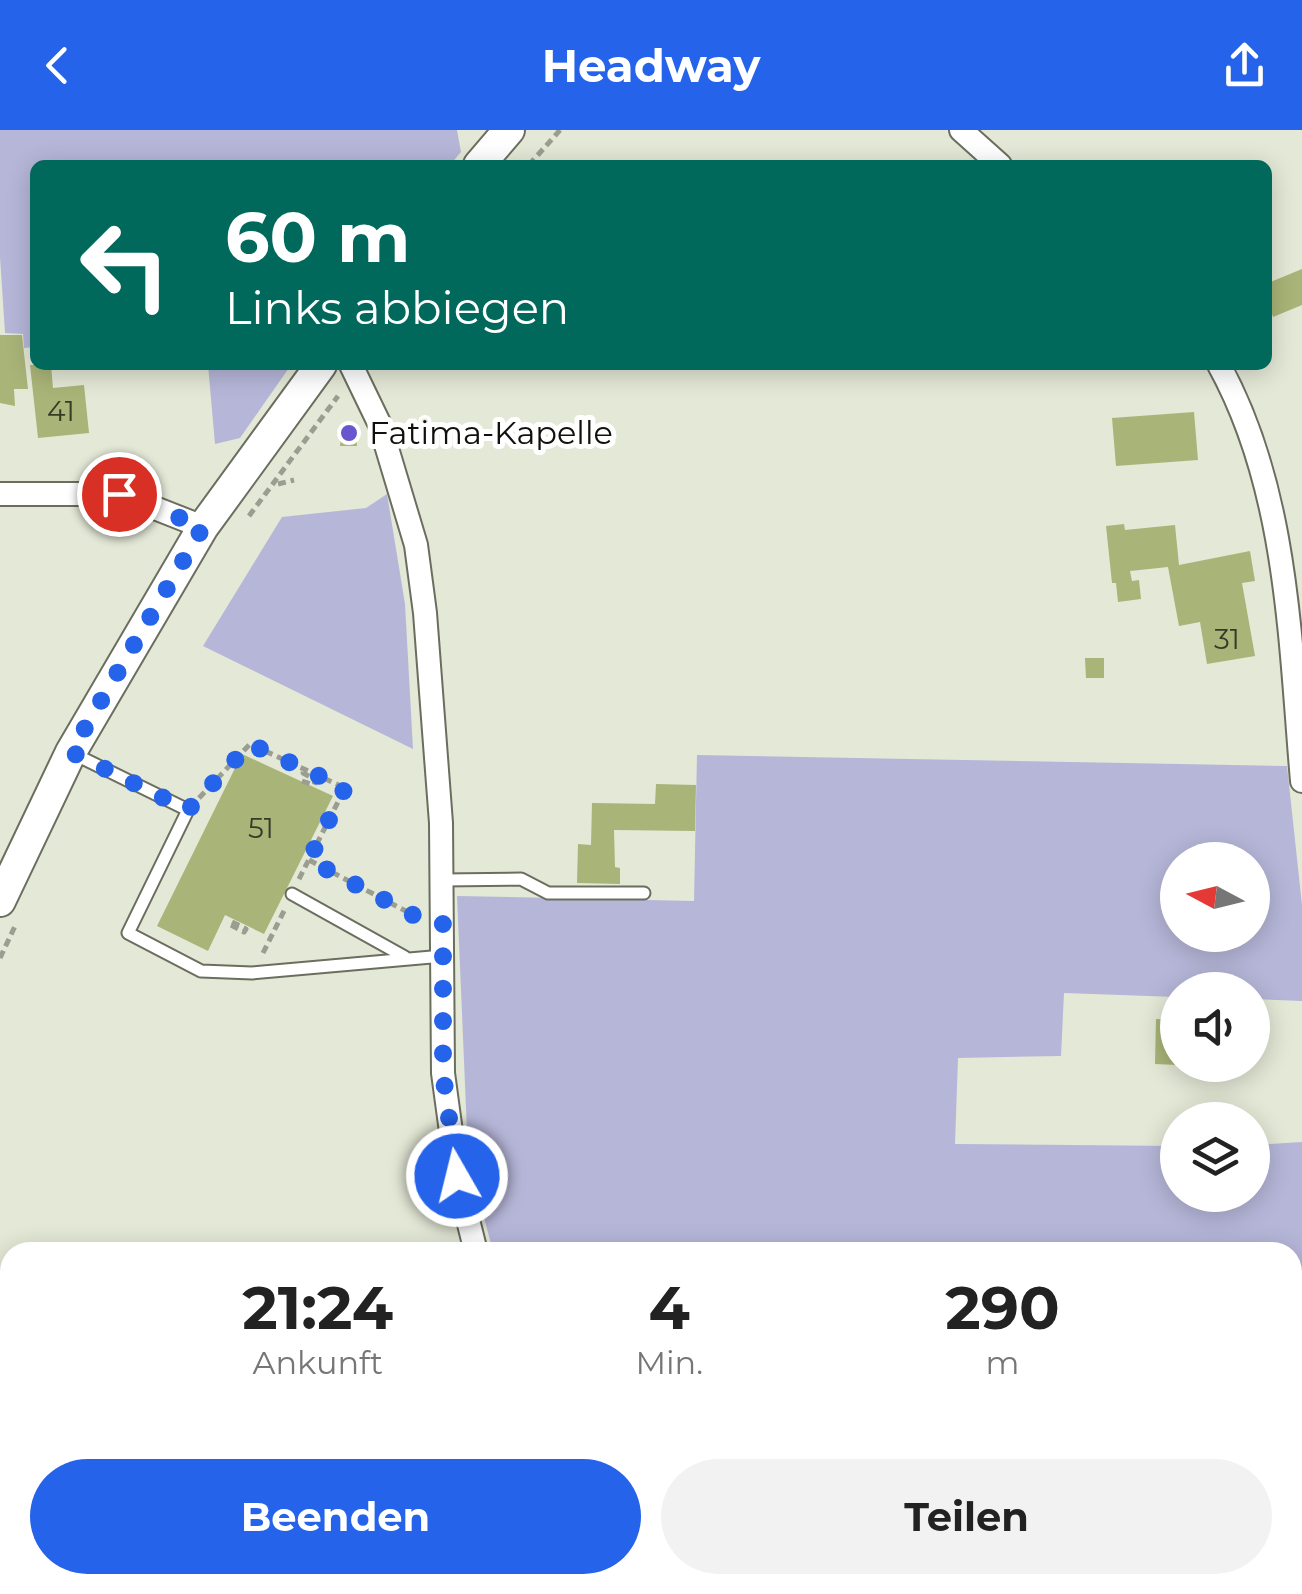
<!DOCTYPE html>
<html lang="de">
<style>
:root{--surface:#fff;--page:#f2f2f2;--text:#222;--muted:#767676;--accent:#2563eb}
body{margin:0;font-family:Montserrat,sans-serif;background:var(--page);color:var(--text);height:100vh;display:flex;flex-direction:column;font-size:38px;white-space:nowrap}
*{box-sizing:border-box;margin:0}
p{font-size:32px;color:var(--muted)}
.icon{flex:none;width:55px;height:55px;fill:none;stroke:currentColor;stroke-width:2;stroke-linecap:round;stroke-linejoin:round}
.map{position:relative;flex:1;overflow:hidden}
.drawer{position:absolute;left:0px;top:1112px;width:1302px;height:352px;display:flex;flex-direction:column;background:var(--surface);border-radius:30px 30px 0 0;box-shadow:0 5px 25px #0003}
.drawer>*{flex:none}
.top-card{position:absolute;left:30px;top:30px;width:1242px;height:210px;border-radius:15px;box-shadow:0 5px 25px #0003;background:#00695c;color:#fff;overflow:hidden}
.needle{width:65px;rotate:277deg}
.tools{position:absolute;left:1160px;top:712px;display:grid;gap:20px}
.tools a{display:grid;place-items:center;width:110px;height:110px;border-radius:50%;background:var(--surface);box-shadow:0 5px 25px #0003;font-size:50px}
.pin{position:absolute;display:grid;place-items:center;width:85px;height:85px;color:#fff;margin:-42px;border:5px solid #fff;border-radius:50%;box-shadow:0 2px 10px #0007}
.me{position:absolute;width:110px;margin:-55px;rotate:352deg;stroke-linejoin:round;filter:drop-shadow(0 0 8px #0008)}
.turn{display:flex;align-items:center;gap:35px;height:210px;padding:0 30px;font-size:45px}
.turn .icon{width:130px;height:130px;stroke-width:2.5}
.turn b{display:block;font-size:70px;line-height:85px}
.eta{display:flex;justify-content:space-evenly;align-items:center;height:170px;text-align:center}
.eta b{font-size:60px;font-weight:700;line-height:70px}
.cta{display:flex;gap:20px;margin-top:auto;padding:20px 30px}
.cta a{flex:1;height:115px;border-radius:60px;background:var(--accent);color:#fff;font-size:40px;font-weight:700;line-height:115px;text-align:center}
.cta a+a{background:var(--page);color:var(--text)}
header{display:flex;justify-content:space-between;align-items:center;height:130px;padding:0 30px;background:var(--accent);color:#fff;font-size:45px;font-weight:700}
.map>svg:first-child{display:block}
.green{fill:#b6b6d9;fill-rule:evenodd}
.building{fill:#a9b478}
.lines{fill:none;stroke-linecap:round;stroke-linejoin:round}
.lane-casing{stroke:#6b6e5f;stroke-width:15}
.street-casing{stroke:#6b6e5f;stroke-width:26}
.secondary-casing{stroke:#6b6e5f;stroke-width:34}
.path{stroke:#9a9d90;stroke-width:5;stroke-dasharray:8 5;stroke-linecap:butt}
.lane{stroke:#fff;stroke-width:11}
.street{stroke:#fff;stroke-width:22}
.secondary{stroke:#fff;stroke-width:30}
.route{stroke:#2563eb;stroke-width:18;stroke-dasharray:0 32.4}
.poi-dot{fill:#6956cf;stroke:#fff;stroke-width:4}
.labels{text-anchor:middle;stroke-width:10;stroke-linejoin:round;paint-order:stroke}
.number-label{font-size:28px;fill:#363a27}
.poi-label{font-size:32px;fill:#10110c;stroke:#fff;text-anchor:start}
</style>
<header><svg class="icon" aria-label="back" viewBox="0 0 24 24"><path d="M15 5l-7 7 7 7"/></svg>Headway<svg class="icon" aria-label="share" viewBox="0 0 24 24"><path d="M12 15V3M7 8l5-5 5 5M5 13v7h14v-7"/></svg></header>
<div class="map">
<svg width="1302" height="1464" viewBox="0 0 1302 1464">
<rect width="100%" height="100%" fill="#e4e8d6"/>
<g class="green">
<path d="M0,0H457L461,22L450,35H35V217L24,218L23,204L5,203L0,127Z"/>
<path d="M208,235H291L240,308L215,314Z"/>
<path d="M387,364L405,474L413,619L203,516L282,387L366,378Z"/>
<path d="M697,625L1287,636L1302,775V871L1253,869L1252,860H1178L1177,867L1064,863L1061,926L958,928L955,1014L1177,1016L1178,1065H1252L1253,1015L1302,1012V1432H1292V1122H493L468,1025L457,766L694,771ZM1178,730H1252V805H1178Z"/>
<path d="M803,1455H1283L1284,1464H798Z"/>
</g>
<g class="building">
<path d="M1302,139V175L1273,187L1268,171V153Z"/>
<path d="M0,205H22L28,259H14L15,276L0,273Z"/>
<path d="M30,235H51L53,258L84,255L89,303L38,308Z"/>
<path d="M1194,282L1198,330L1116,336L1112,288Z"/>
<path d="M343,293L355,294L357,316H340Z"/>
<path d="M1124,394L1125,400L1175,395L1179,435L1250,421L1255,451L1242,453L1255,526L1207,534L1200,492L1179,496L1168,437L1130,441L1132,451L1139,450L1141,469L1118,472L1116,453H1112L1106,396Z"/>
<path d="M1085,528H1104V548H1086Z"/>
<path d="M242,624L333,666L264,804L225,785L208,821L157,796Z"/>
<path d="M656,654L696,655L695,701L614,700L615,737L620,738V754L577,753L578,714L591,715L592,673L655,674Z"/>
<path d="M1156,889L1178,890V935L1155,934Z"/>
<path d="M672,1455H750V1456L724,1464H675Z"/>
</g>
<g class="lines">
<g class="lane-casing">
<g id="lane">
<path d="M74,624L188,680L128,803L201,841L252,843L443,826"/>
<path d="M442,750L521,749L548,763H644"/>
<path d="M292,764L405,827"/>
</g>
</g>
<g class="street-casing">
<g id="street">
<path d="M961,0L1000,35"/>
<path d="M351,235L380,295L416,415L425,483L441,693L443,943L457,1046L476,1122"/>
<path d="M1219,235C1288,360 1290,512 1302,651"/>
<path d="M0,364H119L203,397"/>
<path d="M567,1455L570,1464"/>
</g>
</g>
<g class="secondary-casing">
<g id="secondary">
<path d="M479,35L509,0"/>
<path d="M0,771L71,622L203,397L321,235"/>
</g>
</g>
<g class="path">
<path d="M529,35L560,0"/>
<path d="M278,354L294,350"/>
<path d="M249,386L338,266"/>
<path d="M302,651L314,655L316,650L303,643L304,638"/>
<path d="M199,668L250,614L345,658L298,751"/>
<path d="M309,730L417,787"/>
<path d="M231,795L244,802L246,799L232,792L234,789"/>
<path d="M263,823L285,779"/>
<path d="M0,828L16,794"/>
</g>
<use href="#lane" class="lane"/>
<use href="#street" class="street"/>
<use href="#secondary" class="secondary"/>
</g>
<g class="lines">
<path class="route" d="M119,364L203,397L71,622L188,680L250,614L345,658L309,730L430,794H443V944L457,1046"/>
</g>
<circle class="poi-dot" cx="349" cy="303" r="10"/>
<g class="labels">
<g class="number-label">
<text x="61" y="291">41</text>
<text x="1227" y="519">31</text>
<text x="261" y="708">51</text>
</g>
<g class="poi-label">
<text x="369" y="314">Fatima-Kapelle</text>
</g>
</g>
</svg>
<div class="tools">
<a><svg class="needle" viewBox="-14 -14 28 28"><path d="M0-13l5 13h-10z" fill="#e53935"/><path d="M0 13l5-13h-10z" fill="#767676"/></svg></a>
<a><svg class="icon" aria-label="sound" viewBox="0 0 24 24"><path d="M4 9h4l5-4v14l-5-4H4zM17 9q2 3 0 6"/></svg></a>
<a><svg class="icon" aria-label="layers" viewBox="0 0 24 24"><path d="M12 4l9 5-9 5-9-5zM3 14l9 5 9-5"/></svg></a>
</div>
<div class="pin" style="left:119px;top:364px;background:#d93025"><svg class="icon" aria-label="arrive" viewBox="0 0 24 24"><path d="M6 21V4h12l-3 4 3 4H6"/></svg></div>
<svg class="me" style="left:457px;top:1046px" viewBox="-20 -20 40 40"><circle r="17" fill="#2563eb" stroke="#fff" stroke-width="3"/><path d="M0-11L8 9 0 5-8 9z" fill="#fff"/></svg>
<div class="top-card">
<div class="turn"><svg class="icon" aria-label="left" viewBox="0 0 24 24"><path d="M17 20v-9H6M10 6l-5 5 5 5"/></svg><div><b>60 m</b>Links abbiegen</div></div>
</div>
<section class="drawer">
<div class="eta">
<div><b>21:24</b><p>Ankunft</p></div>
<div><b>4</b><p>Min.</p></div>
<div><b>290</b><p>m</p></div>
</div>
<div class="cta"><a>Beenden</a><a>Teilen</a></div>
</section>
</div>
